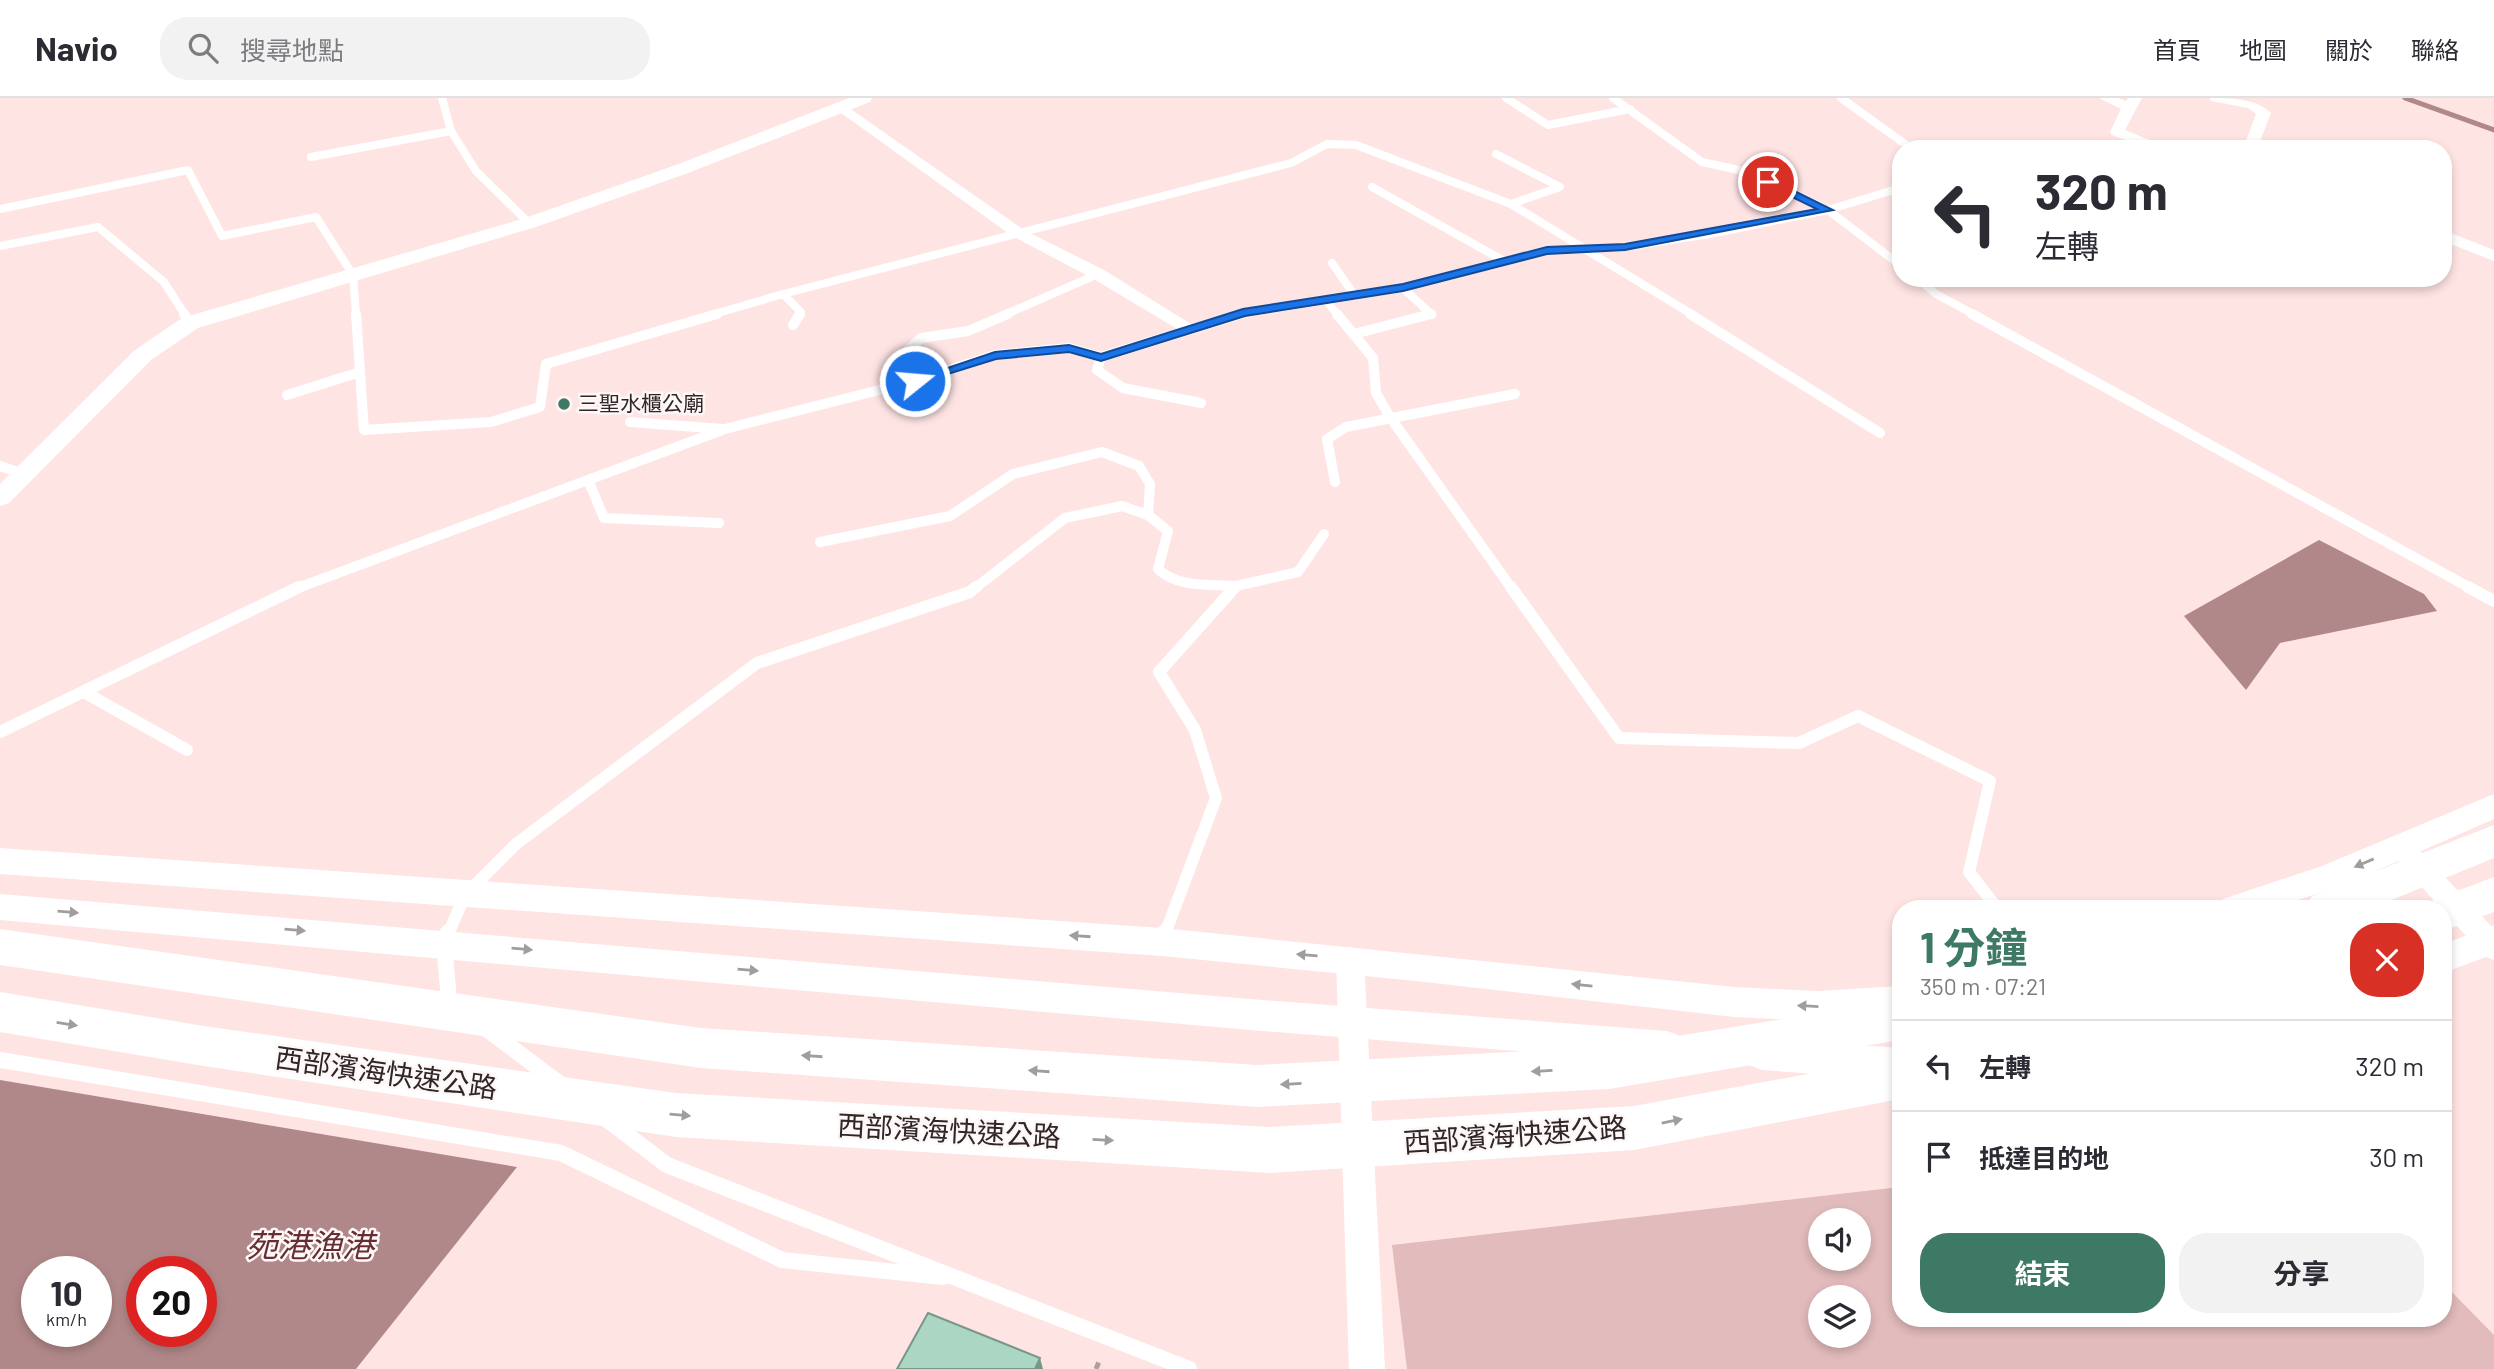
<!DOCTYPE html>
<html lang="zh-TW">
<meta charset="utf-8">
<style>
:root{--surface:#fff;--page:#f2f2f3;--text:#2b2b33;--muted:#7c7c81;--line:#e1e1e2;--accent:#3d7964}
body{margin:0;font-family:Barlow,"Noto Sans TC",sans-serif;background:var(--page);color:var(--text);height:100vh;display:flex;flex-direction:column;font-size:26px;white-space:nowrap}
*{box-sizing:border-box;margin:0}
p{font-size:23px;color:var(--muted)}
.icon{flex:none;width:38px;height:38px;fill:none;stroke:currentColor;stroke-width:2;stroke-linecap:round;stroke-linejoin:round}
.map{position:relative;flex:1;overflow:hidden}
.sheet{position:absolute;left:1892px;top:802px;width:560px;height:427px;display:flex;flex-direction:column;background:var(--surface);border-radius:28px;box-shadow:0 4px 10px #0003}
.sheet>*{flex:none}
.hud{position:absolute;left:1892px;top:42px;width:560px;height:147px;border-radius:28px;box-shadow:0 4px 10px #0003;background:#fff;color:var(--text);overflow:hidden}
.tools{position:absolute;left:1808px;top:1110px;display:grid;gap:14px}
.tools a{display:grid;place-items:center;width:63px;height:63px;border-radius:50%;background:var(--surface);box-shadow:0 4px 10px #0003;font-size:35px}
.speed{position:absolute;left:21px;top:1158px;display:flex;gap:14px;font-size:35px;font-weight:700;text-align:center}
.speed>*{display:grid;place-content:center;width:91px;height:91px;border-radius:50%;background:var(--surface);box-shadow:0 4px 10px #0003;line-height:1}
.speed small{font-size:18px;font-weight:400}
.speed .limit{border:10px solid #d22;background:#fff;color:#111}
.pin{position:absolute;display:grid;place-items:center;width:60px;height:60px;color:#fff;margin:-30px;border:4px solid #fff;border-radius:50%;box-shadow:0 2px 7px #0007}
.me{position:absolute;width:77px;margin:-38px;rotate:73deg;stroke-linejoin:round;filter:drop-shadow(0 0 5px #0008)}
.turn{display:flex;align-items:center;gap:24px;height:147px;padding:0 28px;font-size:32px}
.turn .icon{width:91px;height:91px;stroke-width:2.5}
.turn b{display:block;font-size:49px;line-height:60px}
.round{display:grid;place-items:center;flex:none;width:74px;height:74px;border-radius:28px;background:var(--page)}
.headline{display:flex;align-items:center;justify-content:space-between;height:119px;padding:0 28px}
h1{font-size:42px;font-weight:700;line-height:52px;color:var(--accent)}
.primary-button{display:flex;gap:14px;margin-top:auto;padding:14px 28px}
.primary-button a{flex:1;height:80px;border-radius:28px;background:var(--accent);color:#fff;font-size:28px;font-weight:700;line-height:80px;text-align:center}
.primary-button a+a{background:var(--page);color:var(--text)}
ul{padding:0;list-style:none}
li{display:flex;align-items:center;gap:21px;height:91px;padding:0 28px;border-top:2px solid var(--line)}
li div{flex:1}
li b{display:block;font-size:26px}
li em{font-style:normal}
header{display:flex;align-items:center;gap:42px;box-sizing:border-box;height:98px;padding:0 35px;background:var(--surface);border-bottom:2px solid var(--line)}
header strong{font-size:33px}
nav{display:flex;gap:38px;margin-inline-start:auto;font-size:24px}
.search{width:490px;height:63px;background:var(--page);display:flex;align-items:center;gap:18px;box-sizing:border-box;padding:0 24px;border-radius:28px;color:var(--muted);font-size:26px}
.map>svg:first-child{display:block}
.green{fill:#e2bbbc;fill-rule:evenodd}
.water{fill:#b18889;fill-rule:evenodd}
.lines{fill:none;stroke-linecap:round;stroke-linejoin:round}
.stream{stroke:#b18889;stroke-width:5}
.path{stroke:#b29e9e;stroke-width:5;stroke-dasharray:7 7;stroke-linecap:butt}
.service-far3{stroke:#fff;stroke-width:8}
.service-far2{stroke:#fff;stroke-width:10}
.service-far1{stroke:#fff;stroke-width:12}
.service{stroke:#fff;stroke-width:16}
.minor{fill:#fff;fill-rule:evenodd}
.tertiary{fill:#fff;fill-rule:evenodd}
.trunk{fill:#fff;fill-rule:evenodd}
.shaded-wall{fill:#789689}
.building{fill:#abd6c4;stroke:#789689;stroke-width:2}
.oneway{fill:#a29d9d}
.route{fill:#1a73e8;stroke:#114b97;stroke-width:2}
.poi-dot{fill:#3d7964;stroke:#fdf7f7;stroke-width:2.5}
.labels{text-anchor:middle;stroke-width:5;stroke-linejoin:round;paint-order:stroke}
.far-poi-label{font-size:21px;fill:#302626;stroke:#fdf7f7;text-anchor:start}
.near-street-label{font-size:28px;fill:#302626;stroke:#fdf7f7}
.near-water-label{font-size:32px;font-style:italic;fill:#662e32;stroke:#fdf7f7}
</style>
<header>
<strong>Navio</strong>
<div class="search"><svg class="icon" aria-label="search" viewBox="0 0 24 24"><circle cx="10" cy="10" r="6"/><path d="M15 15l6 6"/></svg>搜尋地點</div>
<nav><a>首頁</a><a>地圖</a><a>關於</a><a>聯絡</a></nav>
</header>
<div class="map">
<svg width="2494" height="1271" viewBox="0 0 2494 1271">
<rect width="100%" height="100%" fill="#ffe4e4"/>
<path class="green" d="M1900,1089V1220H2443V1185L2494,1237V1271H1407L1392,1147ZM1820,1122H1858V1160H1820ZM1820,1199H1858V1237H1820Z"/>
<g class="water">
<path d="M2319,442L2424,496L2437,513L2280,545L2246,592L2184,518Z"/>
<path d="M0,982L517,1069L356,1271H0ZM37,1174H96V1234H37ZM142,1174H201V1234H142Z"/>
</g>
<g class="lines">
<path class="stream" d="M2405,0L2494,32"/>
<path class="path" d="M1096,1271L1101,1259"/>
<g class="service-far3">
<path d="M442,0L451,33L476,73L529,125"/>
<path d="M1506,0L1548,27L1630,11"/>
<path d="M1613,0L1702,64L1748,74L1828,112L1900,167"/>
<path d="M1841,0L1912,51"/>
<path d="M1496,56L1560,89L1511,106"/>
<path d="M311,59L451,33"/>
<path d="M1372,89L1504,163"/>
<path d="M0,111L188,72L222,138L316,119L353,177L356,217"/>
<path d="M0,148L98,129L164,184L185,217"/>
<path d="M1332,165L1355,198"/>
<path d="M1917,180L1936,196L1975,217"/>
<path d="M1403,190L1432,217"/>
<path d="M783,196L801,214L799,217"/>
<path d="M1327,204L1338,217"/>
<path d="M711,217L783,196L1291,65L1327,46L1356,47L1511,106L1693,217"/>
<path d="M1004,217L1098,176"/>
<path d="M1235,217L1403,190L1547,153L1625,149L1710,136L1828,112L1900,90"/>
</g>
<g class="service-far2">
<path d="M184,216L190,225"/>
<path d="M356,216L364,332L491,324L540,309L546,266L717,216"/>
<path d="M1337,216L1373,260L1376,295L1390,319L1512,491"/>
<path d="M1690,216L1880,335"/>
<path d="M1972,216L2472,491"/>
<path d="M793,227L800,216"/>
<path d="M1354,236L1431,216"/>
<path d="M1101,259L1097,272L1123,290L1201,305"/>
<path d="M915,283L907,253L921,240L968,233L1008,216"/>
<path d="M287,297L360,274"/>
<path d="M630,324L722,331"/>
<path d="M0,368L23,376"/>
<path d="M588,382L604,420L719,425"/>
<path d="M1335,384L1327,341L1346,329L1515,296"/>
<path d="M820,444L950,418L1013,376L1102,354L1139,368L1150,386L1148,417L1168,433L1158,471C1178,490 1210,486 1236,488L1234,491"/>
<path d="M1236,488L1298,474L1324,436"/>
<path d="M295,491L725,331L915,283L995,257L1069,250L1101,259L1241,216"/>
<path d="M974,491L1065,420L1122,408L1148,417"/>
</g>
<g class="service-far1">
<path d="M1511,489L1619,640L1799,645L1858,618L1990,683L1969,774L1997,810"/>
<path d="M2468,489L2494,503"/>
<path d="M84,594L187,652"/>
<path d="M0,634L299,489"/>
<path d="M448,836L465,797L516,746L757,565L970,494L976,489"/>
<path d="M1165,836L1216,700L1195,632L1159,574L1235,489"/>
</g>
<g class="service">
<path d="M448,834L444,844L449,903L453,906"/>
<path d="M1162,843L1165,834"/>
<path d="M488,932L560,986"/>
<path d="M0,962L561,1055L782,1162L943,1179"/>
<path d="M605,1020L667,1067L1189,1271"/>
</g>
<g class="minor">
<path d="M2099,0H2118L2126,3L2128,0H2142L2125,32L2172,51H2150L2112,37L2110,34L2121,11Z"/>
<path d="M2209,0C2231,0 2255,0 2271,15L2257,51H2243L2256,16L2248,10L2211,3Z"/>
<path d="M842,5L1024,132L1104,172L1199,231L1190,236L1184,235L1092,180L1012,138L837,12V6Z"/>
<path d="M2443,132L2494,152V163L2443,143Z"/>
<path d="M2401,739L2410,742L2494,831V862L2484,858L2392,756L2388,749L2392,742Z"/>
<path d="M1350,849L1360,853L1364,861L1385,1271H1349L1336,861L1340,853Z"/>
</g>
<g class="tertiary">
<path d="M849,0H872L870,4L688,75L536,129L198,230L151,262L9,405L0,408V386L135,252L182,220L522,121L676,67Z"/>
<path d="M2494,696V721L2346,786L2274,810H2218L2223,801L2322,768Z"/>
<path d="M0,750L1162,830L1734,889L1817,893L1900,888V918L1817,923L1734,919L1416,883L1162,858L0,776Z"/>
<path d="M0,796L1250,901L1667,933L1680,938L1685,949L1680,960L1667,965L1250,932L0,822Z"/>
<path d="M2494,827V856L2443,875V846Z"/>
<path d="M1762,940L1900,950V982L1762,972L1749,967L1744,956L1749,945Z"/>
</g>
<g class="trunk">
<path d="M2494,727V760L2372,810H2305L2312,798Z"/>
<path d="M2494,779V814L2443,833V810H2424L2428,804Z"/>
<path d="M0,831L701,930L1257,967L1609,949L1900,902V942L1609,991L1257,1009L701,970L0,867Z"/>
<path d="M0,894L204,928L676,995L1270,1029L1634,1008L1900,959V1001L1634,1052L1270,1075L676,1039L204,968L0,934Z"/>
</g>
</g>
<path class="shaded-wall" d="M1040,1260L1043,1271H1035Z"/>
<path class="building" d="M928,1215L1040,1260L1035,1271H897Z"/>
<defs><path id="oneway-solid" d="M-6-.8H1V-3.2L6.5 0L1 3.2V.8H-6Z" transform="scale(1.75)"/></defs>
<g class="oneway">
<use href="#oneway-solid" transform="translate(2364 765) rotate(157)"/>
<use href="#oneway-solid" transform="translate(68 814) rotate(5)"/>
<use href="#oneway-solid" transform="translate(295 832) rotate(5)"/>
<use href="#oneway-solid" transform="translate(1080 838) rotate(-176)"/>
<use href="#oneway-solid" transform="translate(522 851) rotate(5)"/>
<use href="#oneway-solid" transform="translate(1307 857) rotate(-175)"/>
<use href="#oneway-solid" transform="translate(748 872) rotate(5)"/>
<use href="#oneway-solid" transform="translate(1582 887) rotate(-174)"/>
<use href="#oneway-solid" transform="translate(1808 908) rotate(-177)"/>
<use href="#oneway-solid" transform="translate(67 926) rotate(9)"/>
<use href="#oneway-solid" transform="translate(812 958) rotate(-176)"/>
<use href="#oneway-solid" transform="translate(1039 973) rotate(-176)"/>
<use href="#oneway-solid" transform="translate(1542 973) rotate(177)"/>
<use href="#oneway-solid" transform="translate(1291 986) rotate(177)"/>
<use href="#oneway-solid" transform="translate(680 1017) rotate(5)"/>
<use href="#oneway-solid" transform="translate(1672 1023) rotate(-11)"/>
<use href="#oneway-solid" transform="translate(1103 1042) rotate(3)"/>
</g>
<path class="route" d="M1765,82H1772L1833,112L1625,152L1547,156L1403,193L1245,218L1101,263L1069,254L996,261L919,285L909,283L995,254L1069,247L1101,256L1243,211L1403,186L1547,149L1625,146L1817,111L1765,86Z"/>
<circle class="poi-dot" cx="564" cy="306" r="7"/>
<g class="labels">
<g class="far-poi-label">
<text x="578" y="313">三聖水櫃公廟</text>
</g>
<g class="near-street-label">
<text transform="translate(386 975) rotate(8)" y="10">西部濱海快速公路</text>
<text transform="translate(949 1033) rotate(3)" y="10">西部濱海快速公路</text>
<text transform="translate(1515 1037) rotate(-4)" y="10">西部濱海快速公路</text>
</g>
<g class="near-water-label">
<text x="310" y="1159">苑港漁港</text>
</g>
</g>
</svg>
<div class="tools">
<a><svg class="icon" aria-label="sound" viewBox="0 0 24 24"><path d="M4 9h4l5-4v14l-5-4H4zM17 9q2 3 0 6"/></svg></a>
<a><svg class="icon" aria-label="layers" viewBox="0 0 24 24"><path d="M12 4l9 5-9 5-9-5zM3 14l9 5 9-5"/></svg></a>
</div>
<div class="speed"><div>10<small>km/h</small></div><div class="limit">20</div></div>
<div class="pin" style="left:1768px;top:84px;background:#d93025"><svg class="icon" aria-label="arrive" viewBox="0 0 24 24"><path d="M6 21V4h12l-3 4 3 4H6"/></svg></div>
<svg class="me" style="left:915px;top:283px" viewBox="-20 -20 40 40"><circle r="17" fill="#1a73e8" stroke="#fff" stroke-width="3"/><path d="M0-11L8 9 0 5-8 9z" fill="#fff"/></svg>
<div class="hud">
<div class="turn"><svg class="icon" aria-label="left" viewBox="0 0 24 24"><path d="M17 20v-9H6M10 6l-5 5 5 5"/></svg><div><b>320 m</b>左轉</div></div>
</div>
<section class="sheet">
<div class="headline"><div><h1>1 分鐘</h1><p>350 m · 07:21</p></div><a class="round" style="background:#d93025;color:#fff"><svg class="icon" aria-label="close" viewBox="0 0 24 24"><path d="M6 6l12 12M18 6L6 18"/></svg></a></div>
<ul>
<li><svg class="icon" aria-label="left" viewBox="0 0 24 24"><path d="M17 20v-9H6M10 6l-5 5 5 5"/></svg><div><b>左轉</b></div><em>320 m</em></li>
<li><svg class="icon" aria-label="arrive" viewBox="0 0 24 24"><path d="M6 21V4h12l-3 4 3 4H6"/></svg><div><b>抵達目的地</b></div><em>30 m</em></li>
</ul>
<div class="primary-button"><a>結束</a><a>分享</a></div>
</section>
</div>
